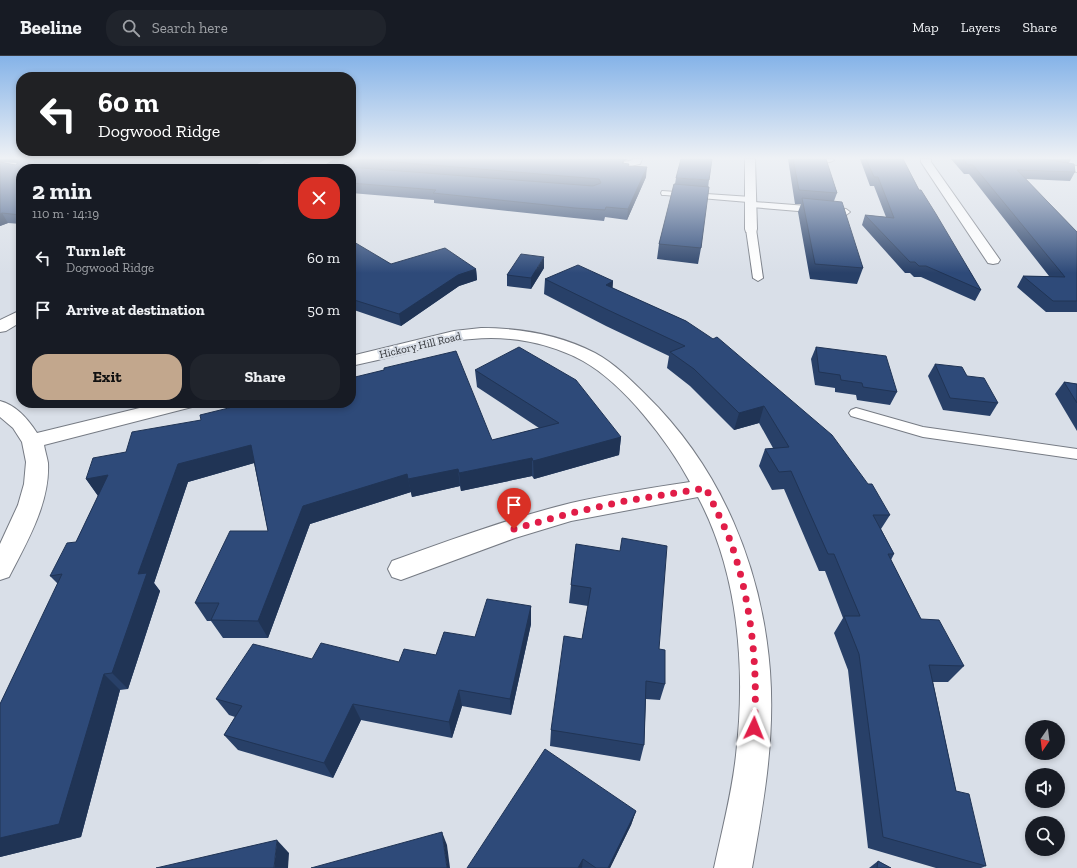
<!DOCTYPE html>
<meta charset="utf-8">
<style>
:root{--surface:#171b24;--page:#20242c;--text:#f1f3f6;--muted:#9ea1a6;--line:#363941;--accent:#c2a78d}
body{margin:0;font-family:"Zilla Slab",serif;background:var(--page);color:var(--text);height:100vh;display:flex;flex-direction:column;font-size:15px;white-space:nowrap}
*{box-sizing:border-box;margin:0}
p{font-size:13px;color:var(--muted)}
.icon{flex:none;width:22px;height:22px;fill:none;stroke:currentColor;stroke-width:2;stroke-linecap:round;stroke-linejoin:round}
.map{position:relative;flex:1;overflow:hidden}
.sheet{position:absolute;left:16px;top:108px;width:340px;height:244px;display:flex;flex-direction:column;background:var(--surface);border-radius:16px;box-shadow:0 2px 6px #0003}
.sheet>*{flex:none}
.banner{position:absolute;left:16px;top:16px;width:340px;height:84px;border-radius:16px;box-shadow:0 2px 6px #0003;background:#202124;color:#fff;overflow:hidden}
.needle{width:26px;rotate:194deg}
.buttons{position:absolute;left:1025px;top:664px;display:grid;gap:8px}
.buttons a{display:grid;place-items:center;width:40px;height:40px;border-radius:50%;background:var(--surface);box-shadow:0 2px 6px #0003;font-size:20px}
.pin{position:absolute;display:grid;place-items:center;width:34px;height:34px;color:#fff;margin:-41px -17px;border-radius:50% 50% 50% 0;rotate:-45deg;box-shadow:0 0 4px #0007}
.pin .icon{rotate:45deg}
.me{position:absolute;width:44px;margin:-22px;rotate:2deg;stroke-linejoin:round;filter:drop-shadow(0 0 3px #0008)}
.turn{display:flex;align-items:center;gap:14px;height:84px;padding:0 16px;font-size:18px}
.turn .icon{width:52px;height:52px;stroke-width:2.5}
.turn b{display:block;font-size:28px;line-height:34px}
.round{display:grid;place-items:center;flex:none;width:42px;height:42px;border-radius:16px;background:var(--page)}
.summary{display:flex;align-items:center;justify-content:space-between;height:68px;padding:0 16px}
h1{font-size:24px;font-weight:800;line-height:30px}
.primary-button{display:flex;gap:8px;margin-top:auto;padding:8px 16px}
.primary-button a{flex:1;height:46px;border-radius:16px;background:var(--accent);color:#111;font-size:16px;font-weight:800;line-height:46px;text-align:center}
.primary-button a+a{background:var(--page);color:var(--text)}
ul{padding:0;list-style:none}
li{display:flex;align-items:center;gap:12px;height:52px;padding:0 16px}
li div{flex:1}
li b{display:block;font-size:15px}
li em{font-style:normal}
header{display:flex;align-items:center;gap:24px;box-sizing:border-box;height:56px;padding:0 20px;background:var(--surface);border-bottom:1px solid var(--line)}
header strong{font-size:19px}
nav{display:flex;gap:22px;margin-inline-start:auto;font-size:14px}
.search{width:280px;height:36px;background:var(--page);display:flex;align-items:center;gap:10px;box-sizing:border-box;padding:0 14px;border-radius:16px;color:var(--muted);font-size:15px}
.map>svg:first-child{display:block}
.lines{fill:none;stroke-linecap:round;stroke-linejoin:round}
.service-casing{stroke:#767b84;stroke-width:2}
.minor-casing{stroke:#767b84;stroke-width:2}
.service{fill:#fff;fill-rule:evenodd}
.minor{fill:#fff;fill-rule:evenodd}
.wall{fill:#284068}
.shaded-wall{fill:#203455}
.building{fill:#2e4a79;stroke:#203455}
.route{stroke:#e11d48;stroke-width:7;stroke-dasharray:0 12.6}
.labels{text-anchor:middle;stroke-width:4;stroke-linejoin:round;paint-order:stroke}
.far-street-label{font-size:11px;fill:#313337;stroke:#d9dfe8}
</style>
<header>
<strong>Beeline</strong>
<div class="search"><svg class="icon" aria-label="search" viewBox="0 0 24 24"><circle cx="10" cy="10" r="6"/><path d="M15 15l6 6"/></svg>Search here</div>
<nav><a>Map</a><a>Layers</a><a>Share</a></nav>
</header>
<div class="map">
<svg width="1077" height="812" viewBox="0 0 1077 812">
<rect width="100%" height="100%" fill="#d9dfe8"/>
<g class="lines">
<g class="service-casing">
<g id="service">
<path d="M634,103H642L640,108C630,110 613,115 604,108C612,102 626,109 634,103Z"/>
<path d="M811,103H833L834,104C829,108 816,107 811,103Z"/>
<path d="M662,135L751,141L754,142V146L846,153L850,156L846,159L751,151L748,150L747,148L748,146L665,139H662L661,137Z"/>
<path d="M751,170L756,173L763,222L758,225L753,222L746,173Z"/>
<path d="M856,352L923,371L1077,393V403L923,381L851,360L849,357L851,354Z"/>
</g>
</g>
<g class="minor-casing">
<g id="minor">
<path d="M745,103H755L757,173L756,176H746L745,173Z"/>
<path d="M921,103H931V106L1000,204L998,207L993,208L988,207L921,106Z"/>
<path d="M1005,103H1031L1077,110V116L1010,106Z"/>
<path d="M286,107L319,110L324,113L282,112L281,110Z"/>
<path d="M21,254V266L6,275L0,276V264Z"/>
<path d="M481,272C519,272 561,279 595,297C615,308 631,324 646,339C721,412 762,511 770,615C775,683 764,745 752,812H714C722,774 732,737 736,699C746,614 739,518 698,441L571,465L515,482L401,524L392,521L388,513L392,505C450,484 510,462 571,447C610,438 650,432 690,426C668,385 624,328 583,305C551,287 509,279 472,283C455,284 438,289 422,293C398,299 375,305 351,310V300L454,275Z"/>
<path d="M0,345C16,349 28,363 37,377L160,347H195L192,351L44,389C45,395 47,401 48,407C50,447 27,486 9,521L0,524V488L18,449L24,428L26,406L22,386L13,372L0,361Z"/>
</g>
</g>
<use href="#service" class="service"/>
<use href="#minor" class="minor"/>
</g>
<g class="wall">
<path d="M0,103H266L248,113H21V168L8,167L0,170V106L16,109L17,107L0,106Z"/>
<path d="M335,103H628L624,105L623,107L629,110L646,121L627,164L605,161L604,165L574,162L434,147V144L351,137V113Z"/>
<path d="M788,103H826L837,137L834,145L863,212L857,228L810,223L798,156L801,148H795Z"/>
<path d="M860,103H903L919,134L981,234L975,245L921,221H914L910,217H905L862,169L865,159L886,161L874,130H870Z"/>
<path d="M951,103H1071L1069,107L1075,116L1070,125L1026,123L1077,176V256H1046L1017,231L1023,220H1049L969,118H964Z"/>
<path d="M676,122L709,124L701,192L698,208L657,203L659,188L675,128Z"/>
<path d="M351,186L391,208L476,213L477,224L459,230L401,270L351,253Z"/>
<path d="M544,212L531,233L507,230V219Z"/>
<path d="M545,223L613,225L612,232L686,265L890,459L881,473L894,498L891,504L921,563L964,610L948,626H933L956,735L986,810L981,812H936L868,792L848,614L834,577L843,562L825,515H819L784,433L772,434L759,410L765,393L773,392L759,367L734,374L690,330L667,312L669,300L606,270L544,238Z"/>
<path d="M816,291L897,336L890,349L857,344L856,339L835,336V332L815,329L811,303Z"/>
<path d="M935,308L967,320L998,347L990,360L943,354L928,320Z"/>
<path d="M384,312L492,384L539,372L477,331L475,314L621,381L619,399L534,423L532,420L461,435L460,430L412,441L411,436L310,468L268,582H223L211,565H207L195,547L268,475L254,407L188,426L154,527L160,535L128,633L120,634L81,781L0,801V648L58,528L50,520L76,486L98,440L86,423L126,396L201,364L384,314Z"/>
<path d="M1064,326L1077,328V375L1055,338Z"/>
<path d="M576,488L659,593L665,628L660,644L646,643L644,689L640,705L550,690L551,674L582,583L588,550L569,547L571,529Z"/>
<path d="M531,550V568L511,659L462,650L452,682L361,664L333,722L238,694L224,679L235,661L229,659L216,643L312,603L399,606L436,599L475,581Z"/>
<path d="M636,755L631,769L610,812H467Z"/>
<path d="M878,805L891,812H869Z"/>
</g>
<g class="shaded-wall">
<path d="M247,103H266L248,113H228Z"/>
<path d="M348,103H349L351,112L349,113L347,104Z"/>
<path d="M622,103H628L624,105L623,112L621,116Z"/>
<path d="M647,111L646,121L627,164L628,153Z"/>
<path d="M2,157L8,167L0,170V158Z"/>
<path d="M544,201V212L531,233V222Z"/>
<path d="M476,213L477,224L459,230L401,270L399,258L458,219Z"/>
<path d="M613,225L612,240L606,229Z"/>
<path d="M764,350L759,367L734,374L739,357Z"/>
<path d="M621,381L619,399L534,423L533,405Z"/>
<path d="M251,389L258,406L188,426L154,527L160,535L128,633L112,617L138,518L178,408Z"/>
<path d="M532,402V420L461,435L459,417Z"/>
<path d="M458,413L460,430L412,441L408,423Z"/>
<path d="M407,418L411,436L310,468L268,582L258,565L303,450Z"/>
<path d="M108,419L99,441L86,423Z"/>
<path d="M531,550V568L511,659L510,643Z"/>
<path d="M104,618L120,634L81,781L0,801V782Z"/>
<path d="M459,634L462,650L452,682L449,666Z"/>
<path d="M353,648L361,664L333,722L324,707Z"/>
<path d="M636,755L631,769L610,812H608Z"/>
<path d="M442,776L447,789L450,812H447Z"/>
<path d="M277,784L289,797L288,812H274Z"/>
<path d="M583,803L582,812H578Z"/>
</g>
<g class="building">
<path d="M26,103H247L228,113H21V159L2,157L0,158V106L16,109L18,106H26L28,104Z"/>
<path d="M335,103H348L347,104L349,111L593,130L601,127L599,123L360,103H624L622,107L629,108L628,110L647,111L628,153L606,151L605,154L575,152L433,137L436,134L351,127V113H319Z"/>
<path d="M681,103H712L709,124L676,122Z"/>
<path d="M793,103H826L837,137L799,134Z"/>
<path d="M866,103H903L919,134H921L936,158L981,234L926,210H919L915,206H910L865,159L894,162L878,121H874Z"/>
<path d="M963,103H1043L1074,108L1075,116L1017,114L1077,176V245H1053L1023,220L1065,221L973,109H968Z"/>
<path d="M674,128L709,131L701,192L659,188Z"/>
<path d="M802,142L842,146L863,212L815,208Z"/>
<path d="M351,186H354L391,208L445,192L476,213L458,219L399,258L351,243Z"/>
<path d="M521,198L544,201L531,222L507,219Z"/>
<path d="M578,209L613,225L606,229L686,265L713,283L717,281L832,379L868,428H872L890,459H873L894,498H888L921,563L939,564L964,610L929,609L956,735L969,738L986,810L883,781L859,598L844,560H860L834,498H828L791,415L779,416L765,393L789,391L764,350L739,357L694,313L670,296L685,290L608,254L545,223Z"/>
<path d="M519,291L576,324L621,381L533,405L532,402L459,417L458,413L408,423L407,418L303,450L258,565L211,564L219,547H195L230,475H268L251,389L178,408L138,518L147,517L112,617L104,618L59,768L0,782V648L62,518L50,520L67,487L76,486L108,419L86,423L93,402L126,396L132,376L201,364L200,359L249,347H351V322L384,314V312L456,295L492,384L559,367L475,314Z"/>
<path d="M816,291L886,300L897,336L863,331L862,327L841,324L840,319L819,316Z"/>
<path d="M935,308L962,311L967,320L984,322L998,347L950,342Z"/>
<path d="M1064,326L1077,328V347Z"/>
<path d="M622,482L667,490L659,593L665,594V628L646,625L644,689L551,674L564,580L582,583L591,532L571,529L576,488L620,495Z"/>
<path d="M487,543L531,550L510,643L459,634L449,666L353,648L324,707L224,679L242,650L216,643L253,588L312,603L321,587L399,606L404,593L436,599L444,576L475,581Z"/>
<path d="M545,693L636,755L608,812H596L583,803L578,812H467Z"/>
<path d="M442,776L447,812H311Z"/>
<path d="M277,784L274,812H156Z"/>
<path d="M878,805L891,812H877Z"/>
</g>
<linearGradient id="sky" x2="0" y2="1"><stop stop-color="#85b3e8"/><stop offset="0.47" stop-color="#eef1f5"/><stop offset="1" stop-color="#eef1f5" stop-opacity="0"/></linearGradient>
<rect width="1077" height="217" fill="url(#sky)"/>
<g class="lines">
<path class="route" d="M514,473L571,457L625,445L706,432C713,448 721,463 728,479C750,536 759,611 754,672"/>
</g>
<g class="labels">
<g class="far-street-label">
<text transform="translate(420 289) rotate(-13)" y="4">Hickory Hill Road</text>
</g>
</g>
</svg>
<div class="buttons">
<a><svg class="needle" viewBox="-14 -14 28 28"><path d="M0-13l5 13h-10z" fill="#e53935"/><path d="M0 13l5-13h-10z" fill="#9ea1a6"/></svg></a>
<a><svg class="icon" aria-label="sound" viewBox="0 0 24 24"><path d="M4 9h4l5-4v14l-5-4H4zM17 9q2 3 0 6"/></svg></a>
<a><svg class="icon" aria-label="search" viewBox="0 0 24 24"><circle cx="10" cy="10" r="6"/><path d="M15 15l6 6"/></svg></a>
</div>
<div class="pin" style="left:514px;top:473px;background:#d93025"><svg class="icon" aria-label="arrive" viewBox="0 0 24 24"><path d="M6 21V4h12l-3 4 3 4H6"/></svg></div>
<svg class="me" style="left:754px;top:672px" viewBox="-20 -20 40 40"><path d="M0-17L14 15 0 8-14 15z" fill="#e11d48" stroke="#fff" stroke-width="4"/></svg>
<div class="banner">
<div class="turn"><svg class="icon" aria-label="left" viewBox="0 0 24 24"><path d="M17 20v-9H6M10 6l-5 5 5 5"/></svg><div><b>60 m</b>Dogwood Ridge</div></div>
</div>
<section class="sheet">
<div class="summary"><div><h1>2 min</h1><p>110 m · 14:19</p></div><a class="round" style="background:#d93025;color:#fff"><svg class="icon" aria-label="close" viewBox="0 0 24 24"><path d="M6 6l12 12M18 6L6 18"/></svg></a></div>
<ul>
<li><svg class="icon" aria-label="left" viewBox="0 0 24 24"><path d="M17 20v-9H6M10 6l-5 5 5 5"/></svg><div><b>Turn left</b><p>Dogwood Ridge</p></div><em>60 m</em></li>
<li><svg class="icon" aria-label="arrive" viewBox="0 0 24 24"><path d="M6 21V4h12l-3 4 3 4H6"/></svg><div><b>Arrive at destination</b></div><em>50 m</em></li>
</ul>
<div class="primary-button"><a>Exit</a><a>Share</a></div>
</section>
</div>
